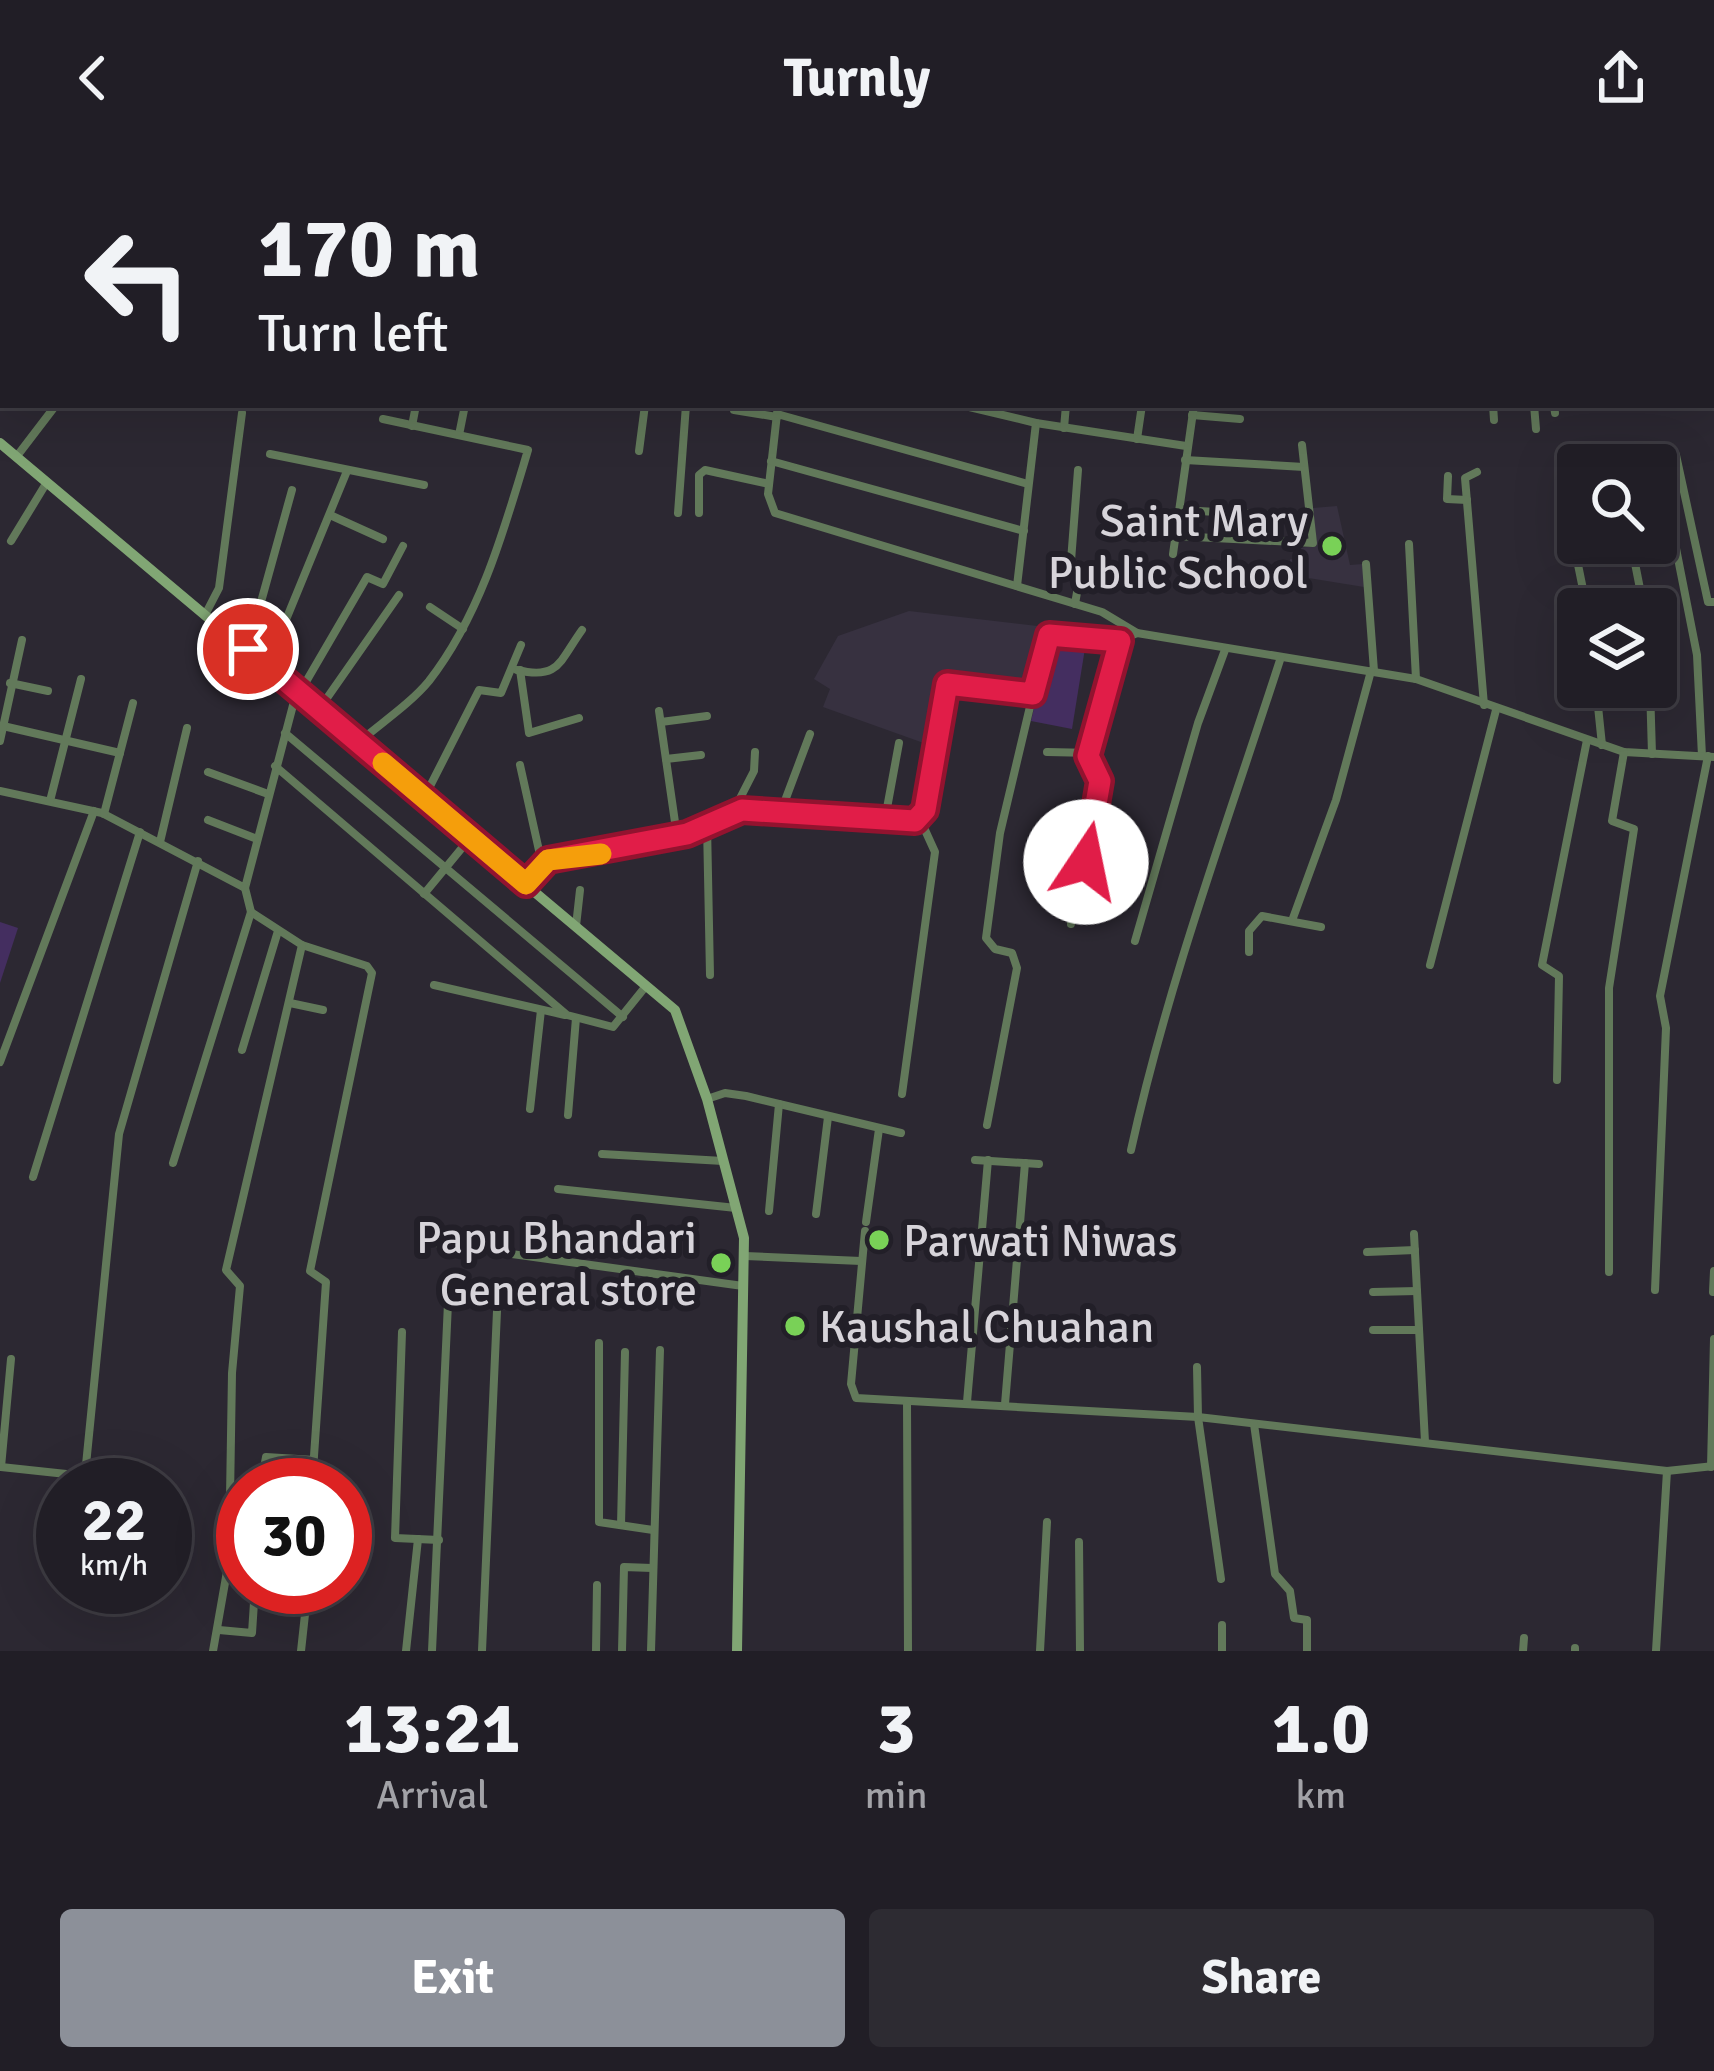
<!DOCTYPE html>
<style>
:root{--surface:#211e26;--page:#2d2b32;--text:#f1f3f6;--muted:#a2a2a7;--line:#3e3c43;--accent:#8c9099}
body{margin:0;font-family:Signika,sans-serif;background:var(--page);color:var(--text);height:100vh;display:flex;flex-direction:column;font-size:45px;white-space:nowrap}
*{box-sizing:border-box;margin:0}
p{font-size:39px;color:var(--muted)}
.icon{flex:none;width:66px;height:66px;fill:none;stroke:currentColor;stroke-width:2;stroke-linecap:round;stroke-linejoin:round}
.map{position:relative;height:1495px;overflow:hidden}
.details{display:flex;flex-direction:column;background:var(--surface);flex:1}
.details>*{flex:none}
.hud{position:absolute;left:0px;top:0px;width:1716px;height:252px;box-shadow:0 12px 48px #0002,0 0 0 3px var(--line);background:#211e26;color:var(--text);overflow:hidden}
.tools{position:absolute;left:1557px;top:288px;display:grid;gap:24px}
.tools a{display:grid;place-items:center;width:120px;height:120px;border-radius:12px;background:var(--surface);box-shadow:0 12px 48px #0002,0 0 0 3px var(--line);font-size:60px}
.speed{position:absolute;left:36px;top:1302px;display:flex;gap:24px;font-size:60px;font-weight:700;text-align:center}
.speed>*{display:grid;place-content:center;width:156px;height:156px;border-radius:50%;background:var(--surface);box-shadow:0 12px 48px #0002,0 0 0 3px var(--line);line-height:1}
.speed small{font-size:30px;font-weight:400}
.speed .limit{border:18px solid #d22;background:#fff;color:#111}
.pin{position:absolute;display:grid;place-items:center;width:102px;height:102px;color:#fff;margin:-51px;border:6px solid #fff;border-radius:50%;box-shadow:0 3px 12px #0007}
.me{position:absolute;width:132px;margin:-66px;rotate:11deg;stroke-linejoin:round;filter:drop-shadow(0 0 9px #0008)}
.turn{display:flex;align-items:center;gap:42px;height:252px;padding:0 60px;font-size:54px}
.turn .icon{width:156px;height:156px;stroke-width:2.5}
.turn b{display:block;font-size:84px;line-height:102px}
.eta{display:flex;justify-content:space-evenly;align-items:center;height:204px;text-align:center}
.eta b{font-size:72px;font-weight:700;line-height:84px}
.cta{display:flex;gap:24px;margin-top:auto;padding:24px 60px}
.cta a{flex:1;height:138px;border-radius:12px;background:var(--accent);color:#fff;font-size:48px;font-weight:700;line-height:138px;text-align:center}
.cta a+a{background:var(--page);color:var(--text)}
header{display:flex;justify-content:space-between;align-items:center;height:156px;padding:0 60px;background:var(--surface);font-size:54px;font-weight:700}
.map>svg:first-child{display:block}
.built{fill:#373140}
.green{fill:#442e60}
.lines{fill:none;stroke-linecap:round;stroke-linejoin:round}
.street{stroke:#62795a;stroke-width:8}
.secondary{stroke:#81a674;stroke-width:10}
.route-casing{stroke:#92132f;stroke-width:30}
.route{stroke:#e11d48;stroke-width:21}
.slow{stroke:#f59e0b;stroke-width:21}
.poi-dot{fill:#79d157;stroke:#221f28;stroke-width:4.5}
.labels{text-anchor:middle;stroke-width:12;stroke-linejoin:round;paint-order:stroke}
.poi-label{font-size:45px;fill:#d7d4da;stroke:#221f28;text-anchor:end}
</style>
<header><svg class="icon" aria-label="back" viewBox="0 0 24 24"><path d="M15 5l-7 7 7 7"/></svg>Turnly<svg class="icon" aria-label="share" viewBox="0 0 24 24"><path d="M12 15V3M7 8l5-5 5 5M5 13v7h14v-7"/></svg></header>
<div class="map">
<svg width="1714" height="1495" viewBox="0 0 1714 1495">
<rect width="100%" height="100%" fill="#2c2832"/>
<g class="built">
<path d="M1337,350L1350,409L1363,408L1364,431L1290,419V403L1298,404L1299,392L1317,390L1313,352Z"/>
<path d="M909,455L1046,471L1034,530L1027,536L943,525L932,590L823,551L830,533L814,523L838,480Z"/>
</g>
<g class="green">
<path d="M1060,481L1086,486L1072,573L1031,565L1050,485Z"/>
<path d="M0,766L18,772L0,827Z"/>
</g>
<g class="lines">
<g class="street">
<path d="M519,0V3"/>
<path d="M585,0V3"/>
<path d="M607,0V3"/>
<path d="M655,0L656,3"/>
<path d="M725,0V3"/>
<path d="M799,0L800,3"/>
<path d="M1614,0V3"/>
<path d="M1701,0V3"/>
<path d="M52,3L53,0"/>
<path d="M220,3V0"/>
<path d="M371,3V0"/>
<path d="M681,3V0"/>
<path d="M974,3L975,0"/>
<path d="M1096,3V0"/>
<path d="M1258,3H1264"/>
<path d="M1334,3V0"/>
<path d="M1503,3L1504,0"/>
<path d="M1545,3V0"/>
<path d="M0,24L3,27"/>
<path d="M1713,131L1714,140"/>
<path d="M0,209L3,206"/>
<path d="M778,249L768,338L775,357L1102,456L1137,477"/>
<path d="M961,249L1036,267L1186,290"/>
<path d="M1493,249L1494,264"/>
<path d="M1534,249L1536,273"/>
<path d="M1554,249L1555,257"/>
<path d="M734,254L777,261"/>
<path d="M777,258L1028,328"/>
<path d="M1192,259L1240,263"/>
<path d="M412,270L416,249"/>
<path d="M1064,272L1066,249"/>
<path d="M459,279L465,249"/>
<path d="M1137,283L1142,249"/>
<path d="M639,295L645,249"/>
<path d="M270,298L424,329"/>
<path d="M1676,299L1708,446H1714"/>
<path d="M17,300L56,249"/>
<path d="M1185,304L1304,311"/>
<path d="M771,305L1024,375"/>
<path d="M1558,310L1587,453"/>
<path d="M1477,316L1465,322L1484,549"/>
<path d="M1448,320L1447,343L1467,344"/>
<path d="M1180,354L1310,361"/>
<path d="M678,357L686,249"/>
<path d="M699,357V319L705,314L769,328"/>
<path d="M330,359L383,383"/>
<path d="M1672,372L1697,499L1702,600"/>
<path d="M1176,380L1313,387L1302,289"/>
<path d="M11,385L47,326"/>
<path d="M1631,387L1644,453"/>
<path d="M1409,388L1416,523"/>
<path d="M1173,398L1194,249"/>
<path d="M1366,408L1374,515"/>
<path d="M1017,430L1036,267"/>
<path d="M1075,448L1081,413L1071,405L1078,314"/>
<path d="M430,451L463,473"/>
<path d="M205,459L219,432L242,257"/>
<path d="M248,493L292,334"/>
<path d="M267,510L347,315"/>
<path d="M517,514C559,524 559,506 582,474"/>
<path d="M520,514L529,577L579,562"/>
<path d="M10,527L48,535"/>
<path d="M1596,531L1602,589"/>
<path d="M1650,531L1652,598"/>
<path d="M300,536L367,421L383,428L403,390"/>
<path d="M320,552L399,439"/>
<path d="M659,555L677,680"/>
<path d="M661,566L707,560"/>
<path d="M3,570L120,597"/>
<path d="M285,577L623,861"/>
<path d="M0,585L22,484"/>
<path d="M358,587C381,567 410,548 429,525C481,458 504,374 528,294L383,263"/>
<path d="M1047,596L1093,597L1120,487"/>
<path d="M666,603L701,599"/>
<path d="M520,609L542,708"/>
<path d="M275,610L567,859L613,871L646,830"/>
<path d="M208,616L268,638"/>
<path d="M0,635L102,657L245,732L297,534"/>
<path d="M424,642L479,534L501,537L521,489"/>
<path d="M50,645L81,523"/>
<path d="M733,656L754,615L755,596"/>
<path d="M104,658L133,547"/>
<path d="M780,658L810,578"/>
<path d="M885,663L899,587"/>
<path d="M208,664L257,683"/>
<path d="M707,669L710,819"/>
<path d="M160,686L187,572"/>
<path d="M526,728L548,704L687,678L743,654L844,663H920L947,528L1033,538L1046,485L1053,477L1114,487L1137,477L1416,523L1624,596L1714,601"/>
<path d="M424,738L471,681"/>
<path d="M1293,762L1336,644L1371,515"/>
<path d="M1071,768L1101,625L1088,600"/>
<path d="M576,770L580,734"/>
<path d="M1135,785L1198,567L1225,494"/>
<path d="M302,789L367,810L372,817L310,1115L326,1126L312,1329"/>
<path d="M1249,796V775L1262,760L1321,771"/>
<path d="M1430,809L1496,554"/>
<path d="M434,829L565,859"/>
<path d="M290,847L323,854"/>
<path d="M242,894L278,775"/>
<path d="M0,906L94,655"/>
<path d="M1557,924L1559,820L1542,809L1587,584"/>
<path d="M902,938L935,696L920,663"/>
<path d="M707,943L725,937L746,940L901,977"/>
<path d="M530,953L541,854"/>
<path d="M568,959L576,862"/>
<path d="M987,969L1017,812L1012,797L995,793L986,782L1000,677L1033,538"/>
<path d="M1131,994C1168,826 1228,665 1281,501"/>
<path d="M602,998L723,1005"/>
<path d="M975,1004L1039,1008"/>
<path d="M173,1007L251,756"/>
<path d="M33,1021L140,676"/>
<path d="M558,1033L736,1052"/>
<path d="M769,1055L779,948"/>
<path d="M816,1058L828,961"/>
<path d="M866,1066L879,973"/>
<path d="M865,1075L851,1228L856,1242L1198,1261L1667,1315L1714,1310"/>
<path d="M1414,1078L1425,1286"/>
<path d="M439,1088L743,1130"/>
<path d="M1367,1096L1415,1094"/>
<path d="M745,1100L861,1105"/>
<path d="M1609,1116V832L1634,673L1612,665L1624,596"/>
<path d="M1655,1134L1666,872L1660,840L1708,600"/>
<path d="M1373,1136L1417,1135"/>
<path d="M1713,1136L1714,1115"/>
<path d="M1373,1174H1419"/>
<path d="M402,1176L395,1382L439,1384"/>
<path d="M599,1187V1366L653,1374"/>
<path d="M1197,1211L1198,1261L1221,1423"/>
<path d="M907,1245L908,1495"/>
<path d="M967,1246L988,1004"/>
<path d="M1005,1248L1025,1007"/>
<path d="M1254,1268L1275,1418L1290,1435L1294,1462L1307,1464V1495"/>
<path d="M1,1311L11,1203"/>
<path d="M1,1311L85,1320"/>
<path d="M1711,1311L1714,1183"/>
<path d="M84,1329L119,978L198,705"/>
<path d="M261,1329L266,1301L314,1304"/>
<path d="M621,1369L625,1196"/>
<path d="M1079,1386L1080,1495"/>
<path d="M1222,1469V1495"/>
<path d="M219,1474L252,1477L255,1431"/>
<path d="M213,1495L229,1404L232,1217L240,1130L226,1114L302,789L251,756L245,732"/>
<path d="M301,1495L308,1431"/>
<path d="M406,1495L418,1383"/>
<path d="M432,1495L448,1147"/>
<path d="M482,1495L497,1155"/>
<path d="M596,1495L597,1429"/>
<path d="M622,1495L624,1411L652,1412"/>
<path d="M651,1495L660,1194"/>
<path d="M1040,1495L1047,1366"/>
<path d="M1523,1495L1524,1482"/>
<path d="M1575,1495V1492"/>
<path d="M1656,1495L1667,1315"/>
</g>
<path class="secondary" d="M0,287L675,854L707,943L744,1082L737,1495"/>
</g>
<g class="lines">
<g class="route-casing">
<path id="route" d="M248,493L526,728L548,704L687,678L742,654L915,665L925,654L947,528L1033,538L1049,479L1120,485L1088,600L1100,625L1086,706"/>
</g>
<use href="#route" class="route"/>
<path class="slow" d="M383,607L526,728L548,704L601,698"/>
</g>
<g class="poi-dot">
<circle cx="1332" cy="390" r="12"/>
<circle cx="879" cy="1084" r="12"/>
<circle cx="721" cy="1107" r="12"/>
<circle cx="795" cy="1170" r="12"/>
</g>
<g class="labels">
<g class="poi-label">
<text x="1308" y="380">Saint Mary<tspan x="1308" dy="52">Public School</tspan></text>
<text x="697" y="1097">Papu Bhandari<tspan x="697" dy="52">General store</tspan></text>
<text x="903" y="1100" text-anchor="start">Parwati Niwas</text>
<text x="819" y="1186" text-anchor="start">Kaushal Chuahan</text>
</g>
</g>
</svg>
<div class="tools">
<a><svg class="icon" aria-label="search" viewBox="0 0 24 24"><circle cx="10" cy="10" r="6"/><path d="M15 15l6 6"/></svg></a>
<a><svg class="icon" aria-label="layers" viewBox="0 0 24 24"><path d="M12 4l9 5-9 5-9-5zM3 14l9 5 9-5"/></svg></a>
</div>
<div class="speed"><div>22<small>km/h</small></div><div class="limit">30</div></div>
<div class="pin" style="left:248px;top:493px;background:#d93025"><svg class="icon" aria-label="arrive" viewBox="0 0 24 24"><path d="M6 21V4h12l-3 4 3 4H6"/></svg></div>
<svg class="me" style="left:1086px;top:706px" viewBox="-20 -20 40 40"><circle r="19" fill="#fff"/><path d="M0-13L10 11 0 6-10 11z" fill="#e11d48"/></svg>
<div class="hud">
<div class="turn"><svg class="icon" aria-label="left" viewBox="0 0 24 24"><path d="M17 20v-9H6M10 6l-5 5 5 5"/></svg><div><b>170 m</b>Turn left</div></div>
</div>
</div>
<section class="details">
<div class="eta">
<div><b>13:21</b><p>Arrival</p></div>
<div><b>3</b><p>min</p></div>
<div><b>1.0</b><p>km</p></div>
</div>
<div class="cta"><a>Exit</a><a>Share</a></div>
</section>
